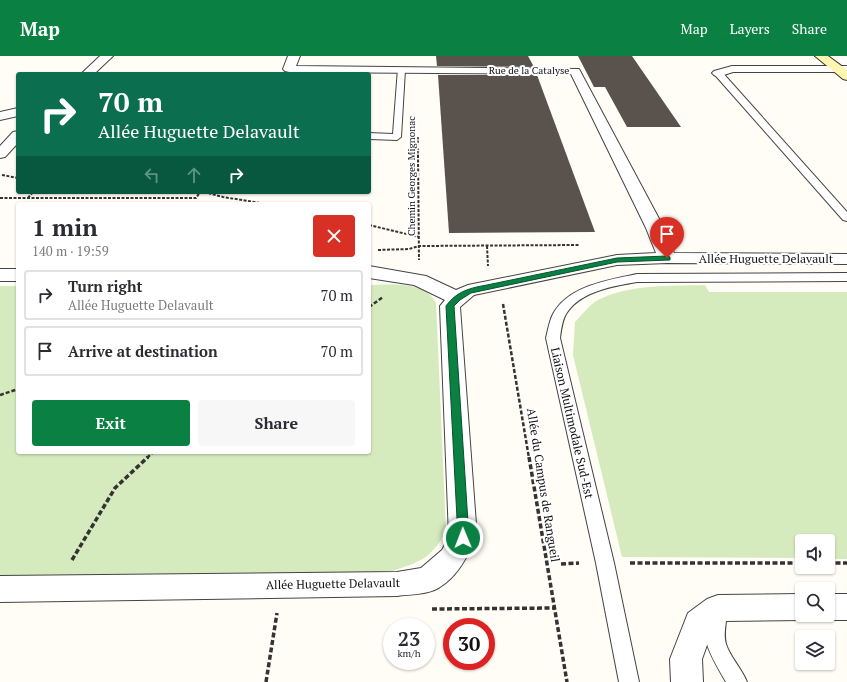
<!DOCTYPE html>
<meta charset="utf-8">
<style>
:root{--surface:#fff;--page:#f7f7f7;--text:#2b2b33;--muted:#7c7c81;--line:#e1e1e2;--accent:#0b8043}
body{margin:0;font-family:"PT Serif",serif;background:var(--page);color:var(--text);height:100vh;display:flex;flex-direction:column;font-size:15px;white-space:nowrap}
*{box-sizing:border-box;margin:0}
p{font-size:13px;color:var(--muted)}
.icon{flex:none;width:22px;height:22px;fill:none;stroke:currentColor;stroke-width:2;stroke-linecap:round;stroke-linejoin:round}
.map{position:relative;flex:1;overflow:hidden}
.sheet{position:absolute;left:16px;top:146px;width:355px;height:252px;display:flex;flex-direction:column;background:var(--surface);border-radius:4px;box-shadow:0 1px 3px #0004}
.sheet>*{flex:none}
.top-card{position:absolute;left:16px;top:16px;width:355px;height:122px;border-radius:4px;box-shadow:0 1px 3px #0004;background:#0b6e4f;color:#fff;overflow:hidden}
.tools{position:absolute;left:795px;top:478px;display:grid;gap:8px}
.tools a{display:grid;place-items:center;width:40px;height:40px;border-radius:4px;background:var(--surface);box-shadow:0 1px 3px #0004;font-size:20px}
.speed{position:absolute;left:383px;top:562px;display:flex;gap:8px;font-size:20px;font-weight:700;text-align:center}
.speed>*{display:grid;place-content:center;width:52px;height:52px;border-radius:50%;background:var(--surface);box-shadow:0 1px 3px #0004;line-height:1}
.speed small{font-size:10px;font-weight:400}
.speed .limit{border:6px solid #d22;background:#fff;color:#111}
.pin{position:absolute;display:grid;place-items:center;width:34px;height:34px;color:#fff;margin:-41px -17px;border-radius:50% 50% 50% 0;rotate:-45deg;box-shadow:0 0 4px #0007}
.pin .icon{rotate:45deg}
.me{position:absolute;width:44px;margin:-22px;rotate:359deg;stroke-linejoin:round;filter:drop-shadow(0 0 3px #0008)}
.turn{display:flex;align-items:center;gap:14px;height:84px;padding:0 16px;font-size:18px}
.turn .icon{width:52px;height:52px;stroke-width:2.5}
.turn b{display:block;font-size:28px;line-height:34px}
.lanes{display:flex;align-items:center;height:38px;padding:0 16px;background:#0003;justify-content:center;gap:20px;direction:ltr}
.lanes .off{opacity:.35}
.round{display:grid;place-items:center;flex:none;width:42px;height:42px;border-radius:4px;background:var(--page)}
.headline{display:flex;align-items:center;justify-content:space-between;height:68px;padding:0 16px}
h1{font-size:24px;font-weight:700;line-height:30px}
.cta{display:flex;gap:8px;margin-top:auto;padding:8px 16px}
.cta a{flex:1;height:46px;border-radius:4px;background:var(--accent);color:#fff;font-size:16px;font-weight:700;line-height:46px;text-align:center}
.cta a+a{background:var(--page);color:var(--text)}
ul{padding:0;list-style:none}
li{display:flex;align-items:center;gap:12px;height:50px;margin:0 8px 6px;padding:0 8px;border:2px solid var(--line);border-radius:4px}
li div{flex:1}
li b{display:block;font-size:15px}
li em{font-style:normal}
header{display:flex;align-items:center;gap:24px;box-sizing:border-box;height:56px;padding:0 20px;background:var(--accent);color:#fff}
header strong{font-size:19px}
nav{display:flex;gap:22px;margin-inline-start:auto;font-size:14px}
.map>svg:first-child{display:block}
.green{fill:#d5ebbd}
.building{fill:#5a524d}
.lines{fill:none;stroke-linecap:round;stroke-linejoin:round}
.lane-casing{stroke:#444;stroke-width:2}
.street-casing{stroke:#444;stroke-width:2}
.secondary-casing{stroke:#333;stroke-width:2}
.path-far3{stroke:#333;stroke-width:1.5;stroke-dasharray:2.5 1;stroke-linecap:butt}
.path-far2{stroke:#333;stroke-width:2;stroke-dasharray:3 1.5;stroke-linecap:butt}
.path-far1{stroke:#333;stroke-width:2.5;stroke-dasharray:4 2;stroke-linecap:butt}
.path{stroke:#333;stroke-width:3.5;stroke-dasharray:5 2.5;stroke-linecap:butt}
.lane{fill:#fff;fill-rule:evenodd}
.street{fill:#fff;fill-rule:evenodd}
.secondary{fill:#fff6b0;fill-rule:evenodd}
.route{fill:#0b8043;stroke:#07532c}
.labels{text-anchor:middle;stroke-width:4;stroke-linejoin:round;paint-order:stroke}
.far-street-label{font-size:10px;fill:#111;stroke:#fff}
.street-label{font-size:12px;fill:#111;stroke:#fff}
</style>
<header>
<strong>Map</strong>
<nav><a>Map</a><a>Layers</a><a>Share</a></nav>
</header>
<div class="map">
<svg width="847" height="626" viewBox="0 0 847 626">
<rect width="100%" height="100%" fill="#fffdf5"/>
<g class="green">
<path d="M369,229C390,229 424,224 436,247L446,475C431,504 418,506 390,516L0,521V230H18V396H369Z"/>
<path d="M705,229L709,236H847V503H828V485H802V502L622,501L573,299L575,266C582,259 589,249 598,244C630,228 669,230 705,229Z"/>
</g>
<g class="building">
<path d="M436,0H528L534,11L437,10Z"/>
<path d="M578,0H632L681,71H627L605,31H594Z"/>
<path d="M438,19H537L595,176L449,177Z"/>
</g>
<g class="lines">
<g class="lane-casing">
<g id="lane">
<path d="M398,12H401L405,14L401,81L397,84L369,83V77L393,78Z"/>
<path d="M715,15H721L847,156V165L843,164L715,19Z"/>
<path d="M847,217V225L637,226C614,230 580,235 566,258C562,265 561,274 560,282L614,507L639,626H619L596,507L546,282C548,274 549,266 553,258C568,230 608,224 637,218Z"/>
<path d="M717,546L724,548C730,560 722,574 726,588C730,601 742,613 747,626H726C711,600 696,578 710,548Z"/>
</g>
</g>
<g class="street-casing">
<g id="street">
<path d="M100,0H113L94,18H81Z"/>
<path d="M288,0H300L296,10L579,13L664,172L674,197L847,198V208L667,207L617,209L474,239L460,251L477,482C467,500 458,520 440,531C429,539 410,538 397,540L0,546V520L397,516L421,512L442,494L449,481L440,250L445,244L414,229L369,222V210L426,220L456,234L468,229L617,199L656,197L646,172L571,18L289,16L285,15L283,13Z"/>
<path d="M732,10H847V16H733L718,21L714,19L712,17L714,15Z"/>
<path d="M18,52V60L0,64V56Z"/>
<path d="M18,75V87L5,101L0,102V90L13,76Z"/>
<rect x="0" y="213" width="18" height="12"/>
<path d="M802,538V559H813V560L802,564L724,565L712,575L702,603L703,626H671L670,603L688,557L707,543L718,539Z"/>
<path d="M828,538H847V564H828L817,560V559H828Z"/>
</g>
</g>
<g class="secondary-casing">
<path id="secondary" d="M815,0H828L847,14V24L843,23Z"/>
</g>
<path class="path-far3" d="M418,81V100"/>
<g class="path-far2">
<path d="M418,99L419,204"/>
<path d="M2,119L18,122"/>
<path d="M204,136L223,141L267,148"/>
<path d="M0,142H196L200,136"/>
<path d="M28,142L33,136"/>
<path d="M369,169L419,181"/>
<path d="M487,190L488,210"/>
<path d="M378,194L409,193L419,190L580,189"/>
</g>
<g class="path-far1">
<path d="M503,248L529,402"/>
<path d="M369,251L383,241"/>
<path d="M0,339L18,333"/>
<path d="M147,402L153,396"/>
</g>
<g class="path">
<path d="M529,401L567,626"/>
<path d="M72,504L115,432L148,401"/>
<path d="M630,507H802"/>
<path d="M828,507H847"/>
<path d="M561,508L579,507"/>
<path d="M432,553L555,552"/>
<path d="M266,626L277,557"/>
</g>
<use href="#lane" class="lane"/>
<use href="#street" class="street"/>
<use href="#secondary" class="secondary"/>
</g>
<path class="route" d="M667,200L670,201V204L617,206L471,237L460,244L454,250L469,482L467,485L463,487L459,485L458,482L446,250C457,235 470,232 487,229L617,202Z"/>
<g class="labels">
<g class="far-street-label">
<text x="529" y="18">Rue de la Catalyse</text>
<text transform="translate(411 120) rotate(-90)" y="4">Chemin Georges Mignonac</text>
</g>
<g class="street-label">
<text x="766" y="207">Allée Huguette Delavault</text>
<text transform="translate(572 367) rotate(77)" y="4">Liaison Multimodale Sud-Est</text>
<text transform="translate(543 429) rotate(81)" y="4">Allée du Campus de Rangueil</text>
<text transform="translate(333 528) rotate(-1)" y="4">Allée Huguette Delavault</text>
</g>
</g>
</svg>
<div class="tools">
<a><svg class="icon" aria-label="sound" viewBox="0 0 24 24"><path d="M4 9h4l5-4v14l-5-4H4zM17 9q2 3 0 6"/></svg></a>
<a><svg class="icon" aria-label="search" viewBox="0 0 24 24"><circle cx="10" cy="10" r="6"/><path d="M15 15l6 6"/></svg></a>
<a><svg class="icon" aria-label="layers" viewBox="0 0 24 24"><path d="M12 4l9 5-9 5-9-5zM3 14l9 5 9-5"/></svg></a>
</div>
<div class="speed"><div>23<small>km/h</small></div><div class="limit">30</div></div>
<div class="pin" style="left:667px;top:202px;background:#d93025"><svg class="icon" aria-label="arrive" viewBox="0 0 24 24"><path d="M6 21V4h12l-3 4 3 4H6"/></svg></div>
<svg class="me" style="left:463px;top:482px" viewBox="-20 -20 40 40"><circle r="17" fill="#0b8043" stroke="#fff" stroke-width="3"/><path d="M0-11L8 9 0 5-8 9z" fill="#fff"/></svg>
<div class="top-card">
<div class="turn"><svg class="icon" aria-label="right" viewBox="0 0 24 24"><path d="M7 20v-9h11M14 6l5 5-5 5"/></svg><div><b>70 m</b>Allée Huguette Delavault</div></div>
<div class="lanes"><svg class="icon off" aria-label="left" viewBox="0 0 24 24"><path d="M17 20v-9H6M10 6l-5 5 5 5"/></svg><svg class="icon off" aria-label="ahead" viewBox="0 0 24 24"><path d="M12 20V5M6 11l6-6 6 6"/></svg><svg class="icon" aria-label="right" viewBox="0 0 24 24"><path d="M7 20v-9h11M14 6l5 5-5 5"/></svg></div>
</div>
<section class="sheet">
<div class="headline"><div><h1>1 min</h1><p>140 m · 19:59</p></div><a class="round" style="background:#d93025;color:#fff"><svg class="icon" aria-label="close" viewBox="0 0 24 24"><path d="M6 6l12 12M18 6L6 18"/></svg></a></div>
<ul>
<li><svg class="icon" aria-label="right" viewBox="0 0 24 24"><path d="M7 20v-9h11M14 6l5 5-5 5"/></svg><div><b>Turn right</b><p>Allée Huguette Delavault</p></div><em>70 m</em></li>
<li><svg class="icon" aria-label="arrive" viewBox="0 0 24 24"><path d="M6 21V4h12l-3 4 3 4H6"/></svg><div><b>Arrive at destination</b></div><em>70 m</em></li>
</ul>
<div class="cta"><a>Exit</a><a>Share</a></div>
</section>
</div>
